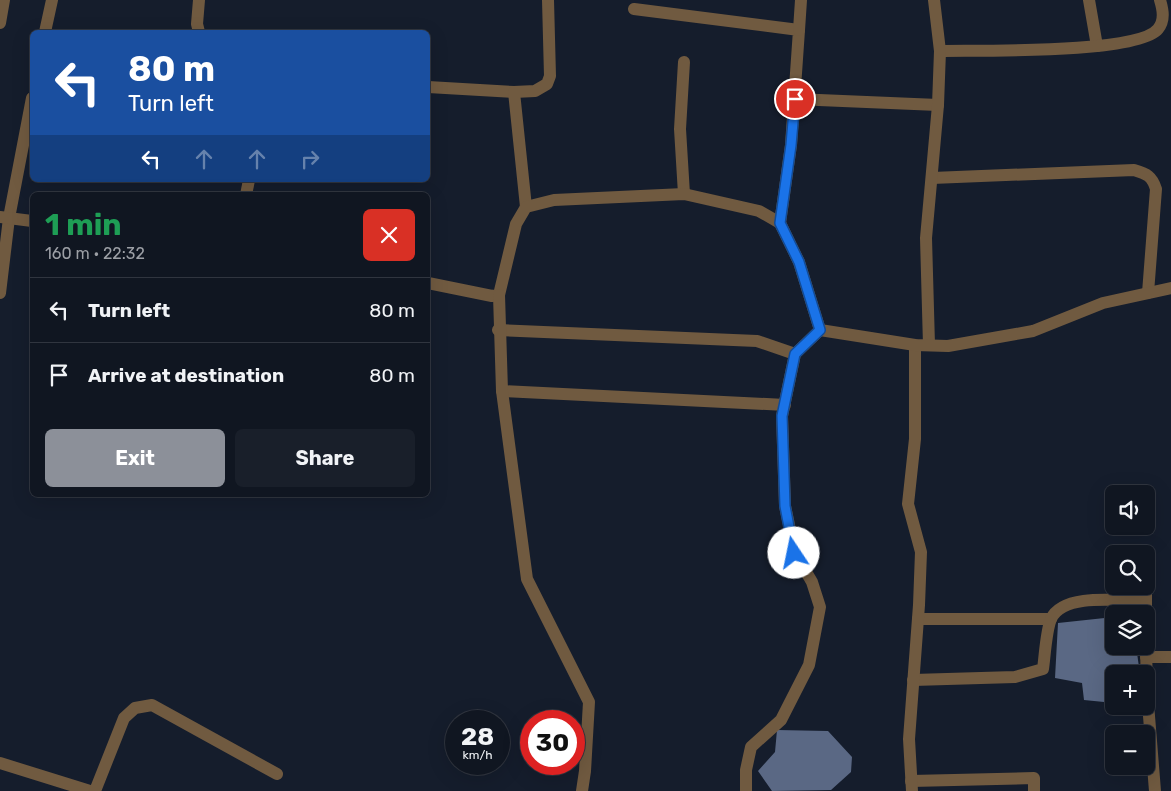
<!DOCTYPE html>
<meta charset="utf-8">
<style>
:root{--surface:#101621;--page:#191f2a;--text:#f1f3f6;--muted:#9c9fa5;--line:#30353f;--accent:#8c9099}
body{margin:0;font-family:Rubik,sans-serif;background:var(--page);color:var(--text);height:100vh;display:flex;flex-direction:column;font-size:19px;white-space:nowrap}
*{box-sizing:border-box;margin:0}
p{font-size:16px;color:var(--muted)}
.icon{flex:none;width:28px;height:28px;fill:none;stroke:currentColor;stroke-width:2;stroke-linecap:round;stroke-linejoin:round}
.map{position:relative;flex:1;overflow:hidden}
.panel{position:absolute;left:30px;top:192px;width:400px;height:305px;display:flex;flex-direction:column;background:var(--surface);border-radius:8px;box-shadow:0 5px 20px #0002,0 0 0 1px var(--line)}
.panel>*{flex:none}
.banner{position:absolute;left:30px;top:30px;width:400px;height:152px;border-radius:8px;box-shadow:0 5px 20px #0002,0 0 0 1px var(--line);background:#1a4fa0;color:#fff;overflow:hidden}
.tools{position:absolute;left:1105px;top:485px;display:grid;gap:10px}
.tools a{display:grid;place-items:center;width:50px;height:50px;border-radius:8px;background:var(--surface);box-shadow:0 5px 20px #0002,0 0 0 1px var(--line);font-size:25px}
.speed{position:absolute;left:445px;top:710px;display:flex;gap:10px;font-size:25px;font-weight:700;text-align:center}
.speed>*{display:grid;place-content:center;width:65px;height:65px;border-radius:50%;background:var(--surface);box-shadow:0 5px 20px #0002,0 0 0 1px var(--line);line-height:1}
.speed small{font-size:12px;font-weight:400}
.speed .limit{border:8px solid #d22;background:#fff;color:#111}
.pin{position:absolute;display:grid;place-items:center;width:42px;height:42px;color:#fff;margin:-21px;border:2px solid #fff;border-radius:50%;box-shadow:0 1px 5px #0007}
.me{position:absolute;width:55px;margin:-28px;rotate:349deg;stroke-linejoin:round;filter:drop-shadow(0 0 4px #0008)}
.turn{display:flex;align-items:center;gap:18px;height:105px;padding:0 15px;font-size:22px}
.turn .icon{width:65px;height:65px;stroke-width:2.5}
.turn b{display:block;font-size:35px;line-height:42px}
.lanes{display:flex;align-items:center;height:48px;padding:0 15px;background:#0003;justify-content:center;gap:25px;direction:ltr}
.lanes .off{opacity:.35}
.round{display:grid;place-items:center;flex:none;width:52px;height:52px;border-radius:8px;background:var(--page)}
.overview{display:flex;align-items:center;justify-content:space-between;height:85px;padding:0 15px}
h1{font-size:30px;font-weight:700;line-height:38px;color:#1e9e55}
.primary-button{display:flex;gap:10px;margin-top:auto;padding:10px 15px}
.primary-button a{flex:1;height:58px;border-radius:8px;background:var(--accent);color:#fff;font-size:20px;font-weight:700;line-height:58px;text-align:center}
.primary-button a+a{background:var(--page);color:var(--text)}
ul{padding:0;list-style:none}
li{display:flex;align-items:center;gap:15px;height:65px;padding:0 15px;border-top:1px solid var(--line)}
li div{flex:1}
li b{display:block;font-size:19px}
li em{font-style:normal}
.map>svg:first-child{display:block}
.water{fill:#5a6884}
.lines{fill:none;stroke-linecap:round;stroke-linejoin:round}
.minor{stroke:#705a40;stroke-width:12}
.tertiary{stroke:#705a40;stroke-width:12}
.route-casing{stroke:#114b97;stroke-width:12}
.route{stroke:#1a73e8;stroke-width:9}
</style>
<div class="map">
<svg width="1171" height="791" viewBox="0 0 1171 791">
<rect width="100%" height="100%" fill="#151d2c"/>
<g class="water">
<path d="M1114,617V646H1136L1140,674H1114V703L1084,700L1082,683L1055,678L1058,623Z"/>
<path d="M777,730L828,731L852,757L851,772L831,790L772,791L758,771L775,752Z"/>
</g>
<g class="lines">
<g class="minor">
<path d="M199,0L197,24L199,32"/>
<path d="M1089,0L1097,46"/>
<path d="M634,9L799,30L791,145L780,223"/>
<path d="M0,23L4,0"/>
<path d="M799,30L801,0"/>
<path d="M45,32L52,0"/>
<path d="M940,51C977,50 1138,54 1158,29C1165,20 1163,10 1160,0"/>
<path d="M684,62L680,129L684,194"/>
<path d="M428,87L514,92"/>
<path d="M795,99L938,105"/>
<path d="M932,178L1134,170C1147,174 1152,176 1156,189L1148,293"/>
<path d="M246,195L249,180"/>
<path d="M526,207L514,92L535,91L547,84L550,76L548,0"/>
<path d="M0,293L9,218L32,98"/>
<path d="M498,330L757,341L795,354"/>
<path d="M929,345L926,238L938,105L940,51L934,0"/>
<path d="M502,391L785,405"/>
<path d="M1146,586V614"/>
<path d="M918,619H1051"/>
<path d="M1146,646L1147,691L1155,791"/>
<path d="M1146,657H1171"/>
<path d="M913,680L1015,677L1043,669C1045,655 1046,631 1051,619C1063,592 1121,601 1146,601"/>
<path d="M0,763L90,791"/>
<path d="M911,781L1034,778V791"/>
<path d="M95,791L124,718L135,708L152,705L277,774"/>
<path d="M746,791V770L751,747L781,720L809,665L820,607L812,582L795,553L785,506L782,416L795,354L820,330"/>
<path d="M912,791L909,739L919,605L921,552L908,504L915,439V345"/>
</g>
<g class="tertiary">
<path d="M0,217L32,221"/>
<path d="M428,283L492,296L499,295L516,224L526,207L554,200L684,194L759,211L780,223L799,262L820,330L915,345L948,346L1033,331L1103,303L1171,288"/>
<path d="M499,295L502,391L527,579L589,702L585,771L582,791"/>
</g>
</g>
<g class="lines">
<g class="route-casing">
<path id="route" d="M794,553L785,506L782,416L795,354L820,330L799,262L780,223L791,145L795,99"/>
</g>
<use href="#route" class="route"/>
</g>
</svg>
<div class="tools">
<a><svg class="icon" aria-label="sound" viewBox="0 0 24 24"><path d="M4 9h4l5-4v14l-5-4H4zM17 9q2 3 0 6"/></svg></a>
<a><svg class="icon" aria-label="search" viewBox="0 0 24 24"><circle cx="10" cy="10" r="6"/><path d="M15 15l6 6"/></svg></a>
<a><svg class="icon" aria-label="layers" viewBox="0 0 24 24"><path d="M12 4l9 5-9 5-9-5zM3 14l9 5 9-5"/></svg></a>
<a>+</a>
<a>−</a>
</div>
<div class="speed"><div>28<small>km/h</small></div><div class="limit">30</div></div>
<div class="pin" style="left:795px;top:99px;background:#d93025"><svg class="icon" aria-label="arrive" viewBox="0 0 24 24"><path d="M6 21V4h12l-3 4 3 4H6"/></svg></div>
<svg class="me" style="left:794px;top:553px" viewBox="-20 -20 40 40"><circle r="19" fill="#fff"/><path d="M0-13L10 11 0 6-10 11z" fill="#1a73e8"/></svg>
<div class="banner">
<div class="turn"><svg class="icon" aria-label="left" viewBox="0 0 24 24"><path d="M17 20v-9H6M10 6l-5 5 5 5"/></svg><div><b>80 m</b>Turn left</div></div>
<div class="lanes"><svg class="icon" aria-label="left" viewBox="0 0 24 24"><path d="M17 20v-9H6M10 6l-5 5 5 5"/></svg><svg class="icon off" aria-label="ahead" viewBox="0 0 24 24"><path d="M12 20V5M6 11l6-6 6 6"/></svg><svg class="icon off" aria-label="ahead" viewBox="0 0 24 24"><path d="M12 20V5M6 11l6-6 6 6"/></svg><svg class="icon off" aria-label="right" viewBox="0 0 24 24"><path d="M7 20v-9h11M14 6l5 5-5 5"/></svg></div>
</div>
<section class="panel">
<div class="overview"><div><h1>1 min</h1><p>160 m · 22:32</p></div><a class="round" style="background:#d93025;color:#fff"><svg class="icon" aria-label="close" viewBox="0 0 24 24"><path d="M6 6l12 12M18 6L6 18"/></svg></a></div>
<ul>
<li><svg class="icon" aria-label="left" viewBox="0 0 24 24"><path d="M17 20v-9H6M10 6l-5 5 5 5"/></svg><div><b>Turn left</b></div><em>80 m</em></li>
<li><svg class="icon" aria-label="arrive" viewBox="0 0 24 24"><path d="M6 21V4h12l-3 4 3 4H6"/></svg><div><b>Arrive at destination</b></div><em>80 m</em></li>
</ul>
<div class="primary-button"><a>Exit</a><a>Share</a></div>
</section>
</div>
